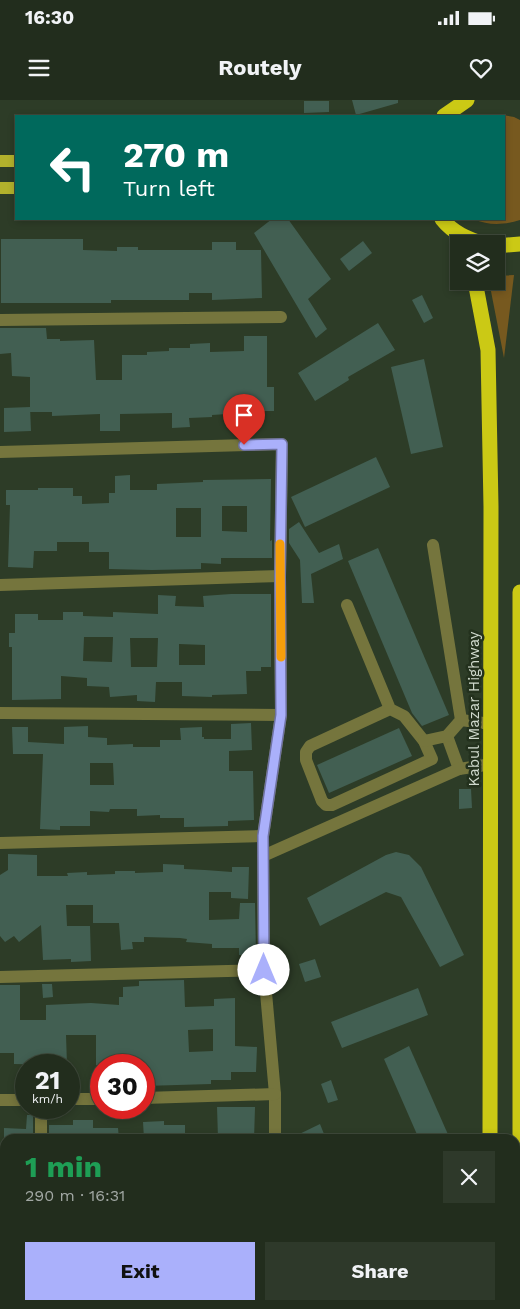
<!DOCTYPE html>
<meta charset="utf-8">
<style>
:root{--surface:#222d1d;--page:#2e392a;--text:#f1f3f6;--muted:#a2a8a4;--line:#3f493b;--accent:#aab0fb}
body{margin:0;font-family:"Work Sans",sans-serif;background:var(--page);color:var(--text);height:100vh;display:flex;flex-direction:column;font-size:19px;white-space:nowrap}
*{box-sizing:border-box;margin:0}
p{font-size:16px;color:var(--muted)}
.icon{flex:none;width:28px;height:28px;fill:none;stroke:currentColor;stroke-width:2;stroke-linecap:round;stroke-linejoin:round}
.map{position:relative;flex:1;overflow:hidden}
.sheet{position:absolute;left:0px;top:1034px;width:520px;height:176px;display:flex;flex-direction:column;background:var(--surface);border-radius:15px 15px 0 0;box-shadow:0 2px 8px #0003,0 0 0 1px var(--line)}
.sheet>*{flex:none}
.hud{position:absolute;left:15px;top:15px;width:490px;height:105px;border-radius:0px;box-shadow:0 2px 8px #0003,0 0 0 1px var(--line);background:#00695c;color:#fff;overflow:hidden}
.controls{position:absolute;left:450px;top:135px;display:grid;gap:10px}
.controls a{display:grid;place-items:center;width:55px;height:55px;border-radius:0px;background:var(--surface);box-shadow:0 2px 8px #0003,0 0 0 1px var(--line);font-size:25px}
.speed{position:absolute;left:15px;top:954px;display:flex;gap:10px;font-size:25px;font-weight:700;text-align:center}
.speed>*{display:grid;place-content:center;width:65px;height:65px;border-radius:50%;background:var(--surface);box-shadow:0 2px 8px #0003,0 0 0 1px var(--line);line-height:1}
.speed small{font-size:12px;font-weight:400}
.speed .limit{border:8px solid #d22;background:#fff;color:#111}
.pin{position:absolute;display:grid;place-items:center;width:42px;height:42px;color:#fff;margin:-51px -21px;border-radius:50% 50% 50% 0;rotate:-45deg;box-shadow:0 0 5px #0007}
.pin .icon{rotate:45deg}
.me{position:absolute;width:55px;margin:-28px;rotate:0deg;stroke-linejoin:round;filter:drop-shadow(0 0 4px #0008)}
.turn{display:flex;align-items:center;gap:18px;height:105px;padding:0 25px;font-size:22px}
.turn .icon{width:65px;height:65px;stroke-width:2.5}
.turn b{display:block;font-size:35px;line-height:42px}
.round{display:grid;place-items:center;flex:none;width:52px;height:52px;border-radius:0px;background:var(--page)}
.headline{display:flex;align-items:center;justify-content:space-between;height:85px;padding:0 25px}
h1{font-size:30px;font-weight:700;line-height:38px;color:#1e9e55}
.action{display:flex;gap:10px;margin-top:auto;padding:10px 25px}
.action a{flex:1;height:58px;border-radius:0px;background:var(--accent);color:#111;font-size:20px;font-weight:700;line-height:58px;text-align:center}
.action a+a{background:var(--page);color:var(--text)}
.status{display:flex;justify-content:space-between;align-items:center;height:35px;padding:0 25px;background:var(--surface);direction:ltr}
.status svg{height:14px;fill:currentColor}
header{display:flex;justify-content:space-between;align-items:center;height:65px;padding:0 25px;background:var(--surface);font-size:22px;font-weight:700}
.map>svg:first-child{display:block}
.green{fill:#77591f}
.building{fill:#425f52;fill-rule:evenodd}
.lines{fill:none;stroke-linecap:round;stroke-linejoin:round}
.minor{stroke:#75753d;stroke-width:12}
.major{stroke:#b2b12c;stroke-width:12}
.highway{stroke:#cbc915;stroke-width:15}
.route-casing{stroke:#6e72a3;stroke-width:12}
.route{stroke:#aab0fb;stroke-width:9}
.slow{stroke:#f59e0b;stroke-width:9}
.labels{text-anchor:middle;stroke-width:5;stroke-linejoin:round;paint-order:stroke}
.street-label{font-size:15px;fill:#cfd9cc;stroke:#23311d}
</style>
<div class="status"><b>16:30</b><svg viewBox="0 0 49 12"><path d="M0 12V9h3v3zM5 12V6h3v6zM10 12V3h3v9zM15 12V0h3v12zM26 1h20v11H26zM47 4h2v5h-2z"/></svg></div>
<header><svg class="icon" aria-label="menu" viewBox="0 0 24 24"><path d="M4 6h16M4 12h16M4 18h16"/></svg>Routely<svg class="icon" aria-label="heart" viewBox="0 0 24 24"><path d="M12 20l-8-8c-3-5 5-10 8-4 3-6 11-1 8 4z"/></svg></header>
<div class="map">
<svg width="520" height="1209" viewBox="0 0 520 1209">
<rect width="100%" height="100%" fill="#2d3c27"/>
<g class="green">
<path d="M497,14L514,17L520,20V120C503,125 490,126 473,119H504V16H486Z"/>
<path d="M514,175L504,258L489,181H496V176Z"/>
</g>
<g class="building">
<path d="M352,0H398V3L356,15Z"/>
<path d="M304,1H329V12L304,13Z"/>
<path d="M272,119H288L331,179L308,199L327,229L316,238L254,133Z"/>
<path d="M1,139H83V150L117,151V147H138V150H212V142H236V150H261L262,198L212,200V193H189V200H111V203H1Z"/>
<path d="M363,141L372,153L349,171L340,159Z"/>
<path d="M422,195L433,218L424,223L412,200Z"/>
<path d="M378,223L395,250L348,277L349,280L315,301L298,273Z"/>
<path d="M0,228H46L47,239H60V241L94,240L96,280H122V255H147V252L169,251V248H190V244L210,243V252L244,251V236H267V287H274V311H242V313L212,315V317L189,318L190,327L172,328V313L120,314V331H100V314L52,316V312H30V277L12,276L11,253L0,254Z"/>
<path d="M424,259L443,347L411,354L391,267Z"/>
<path d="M30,307L31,331L4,332V308Z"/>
<path d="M376,357L390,387L305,427L291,397Z"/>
<path d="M130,375V390H157V384L203,382V380L271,379L270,441L272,440V458H221V464L201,463V469L152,470L109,469V452H89V442H57V451H34L33,468L8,467L10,405H6V390H38V388H73V396H82V404L109,403V393H115V376ZM222,406H247V432L222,431ZM176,408H201V437H176Z"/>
<path d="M299,422L319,453L339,444L343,459L311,474L314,503H302L300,460L289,443V429Z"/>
<path d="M378,448L449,615L422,626L412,613L348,461Z"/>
<path d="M231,494H271V567H261V571H246L247,594L212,595V597L182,596V582H156L155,602L137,601V595L110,597L109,587L87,586V578L61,576V599L12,600V547H9V533H15V514H38V520H63V512H83V516L113,517V512L158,514V495L176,496L175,506L204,507L203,496ZM84,537H113L112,562L83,561ZM130,538H158L157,567H131ZM179,544L205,545V565H179Z"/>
<path d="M251,623L252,650L229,651V671H253L254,720L228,721V726L184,727V718H160V715L137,716V709H110L109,712L90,711V726H60V730L40,729L43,654H13L12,627H28V642L64,644V627L88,626V637L107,638V645L133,644V647H160V640H181L180,628L202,627V637H204V639H231V624ZM90,663H113L114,685H90Z"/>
<path d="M399,628L412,656L329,693L317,665Z"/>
<path d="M459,689H471L472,708L459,709Z"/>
<path d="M396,752L409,755L421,767L464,855L440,867L401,797L386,792L320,826L307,798L386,755Z"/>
<path d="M8,754L37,755V776H68L67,773L87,772V775L115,774V771H135V773L163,772V764L184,765V769L205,770L232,772V767H249L248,799L231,798V792H209V820L239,819L240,803H255L256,855H239V848H212V844L186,842L187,839L180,838L144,837V842H132L133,849L121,850L119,823H93V805H66L67,826H90L91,861L71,862V859L43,860L41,825L19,842L14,836L5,842L0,836V775L8,770Z"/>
<path d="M315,859L321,877L305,882L299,864Z"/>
<path d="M184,880L185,907L214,906V899L235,898V946L257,947L256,972H231V980H211V984L144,986V965H96V935H66L67,965L14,964V953H0V885H20V920H46V905L91,903L119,905V897H123V887L139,886V881ZM213,929V951L189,952L188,930Z"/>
<path d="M42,884H52L53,897L43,898Z"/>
<path d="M418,888L428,915L342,948L331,922Z"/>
<path d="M409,946L450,1039H419L384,959Z"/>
<path d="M331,980L338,1000L328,1003L321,984Z"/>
<path d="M217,1007H255L254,1039H218Z"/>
<path d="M27,1015H33V1039H4V1028L26,1029Z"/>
<path d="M73,1020H93V1028H118L119,1039H49V1025H73Z"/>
<path d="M164,1021V1025H185V1039H144L143,1022Z"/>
<path d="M320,1024L326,1039H289Z"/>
</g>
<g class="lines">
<g class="minor">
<path d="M0,220L281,217"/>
<path d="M0,352L282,344L280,476L281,615L263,736L264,870L275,994V1039"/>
<path d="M0,485L280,476"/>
<path d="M347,505L390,609L404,616L424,641L432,659L332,705H326L322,701L306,660V652L310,646L390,609"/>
<path d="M0,613L281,615"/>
<path d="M461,620L491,624"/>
<path d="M447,636L459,669"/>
<path d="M424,641L447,636L461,620L433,445"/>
<path d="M0,743L263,736"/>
<path d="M263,756L459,669L492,664"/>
<path d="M0,877L264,870"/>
<path d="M144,998L275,994"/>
<path d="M69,999H101"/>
<path d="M0,1000H26"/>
<path d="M41,1008V1039"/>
<path d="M0,1128H5"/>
<path d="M279,1205V1209"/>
</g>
<g class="major">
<path d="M0,61H16"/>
<path d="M0,88H16"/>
</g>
<g class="highway">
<path d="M444,16L467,0"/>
<path d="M442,119C453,133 468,139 484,144"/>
<path d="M496,146L520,144"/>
<path d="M475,181L488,250L491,407L490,1039"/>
<path d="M520,492V1075"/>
<path d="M490,1205V1209"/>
<path d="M456,1209L459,1205"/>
<path d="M520,1209V1108"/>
</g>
</g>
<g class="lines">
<g class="route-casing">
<path id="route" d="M244,345L282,344L280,476L281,615L263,736L264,870"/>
</g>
<use href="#route" class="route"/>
<path class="slow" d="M280,444L281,557"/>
</g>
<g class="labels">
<g class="street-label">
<text transform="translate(474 609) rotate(-90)" y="5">Kabul Mazar Highway</text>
</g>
</g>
</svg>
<div class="controls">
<a><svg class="icon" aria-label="layers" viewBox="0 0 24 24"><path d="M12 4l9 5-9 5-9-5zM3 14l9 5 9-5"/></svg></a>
</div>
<div class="speed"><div>21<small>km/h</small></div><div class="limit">30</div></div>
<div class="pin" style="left:244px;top:345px;background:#d93025"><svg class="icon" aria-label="arrive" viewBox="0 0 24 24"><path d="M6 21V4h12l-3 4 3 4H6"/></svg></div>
<svg class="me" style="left:264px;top:870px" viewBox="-20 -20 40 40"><circle r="19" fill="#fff"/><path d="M0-13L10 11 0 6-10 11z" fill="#aab0fb"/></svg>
<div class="hud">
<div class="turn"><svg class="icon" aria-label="left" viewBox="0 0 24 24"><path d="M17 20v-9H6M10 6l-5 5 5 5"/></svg><div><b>270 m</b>Turn left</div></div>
</div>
<section class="sheet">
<div class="headline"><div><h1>1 min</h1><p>290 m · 16:31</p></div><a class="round"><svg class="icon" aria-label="close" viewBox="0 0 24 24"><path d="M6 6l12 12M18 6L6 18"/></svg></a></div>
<div class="action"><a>Exit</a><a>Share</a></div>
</section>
</div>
